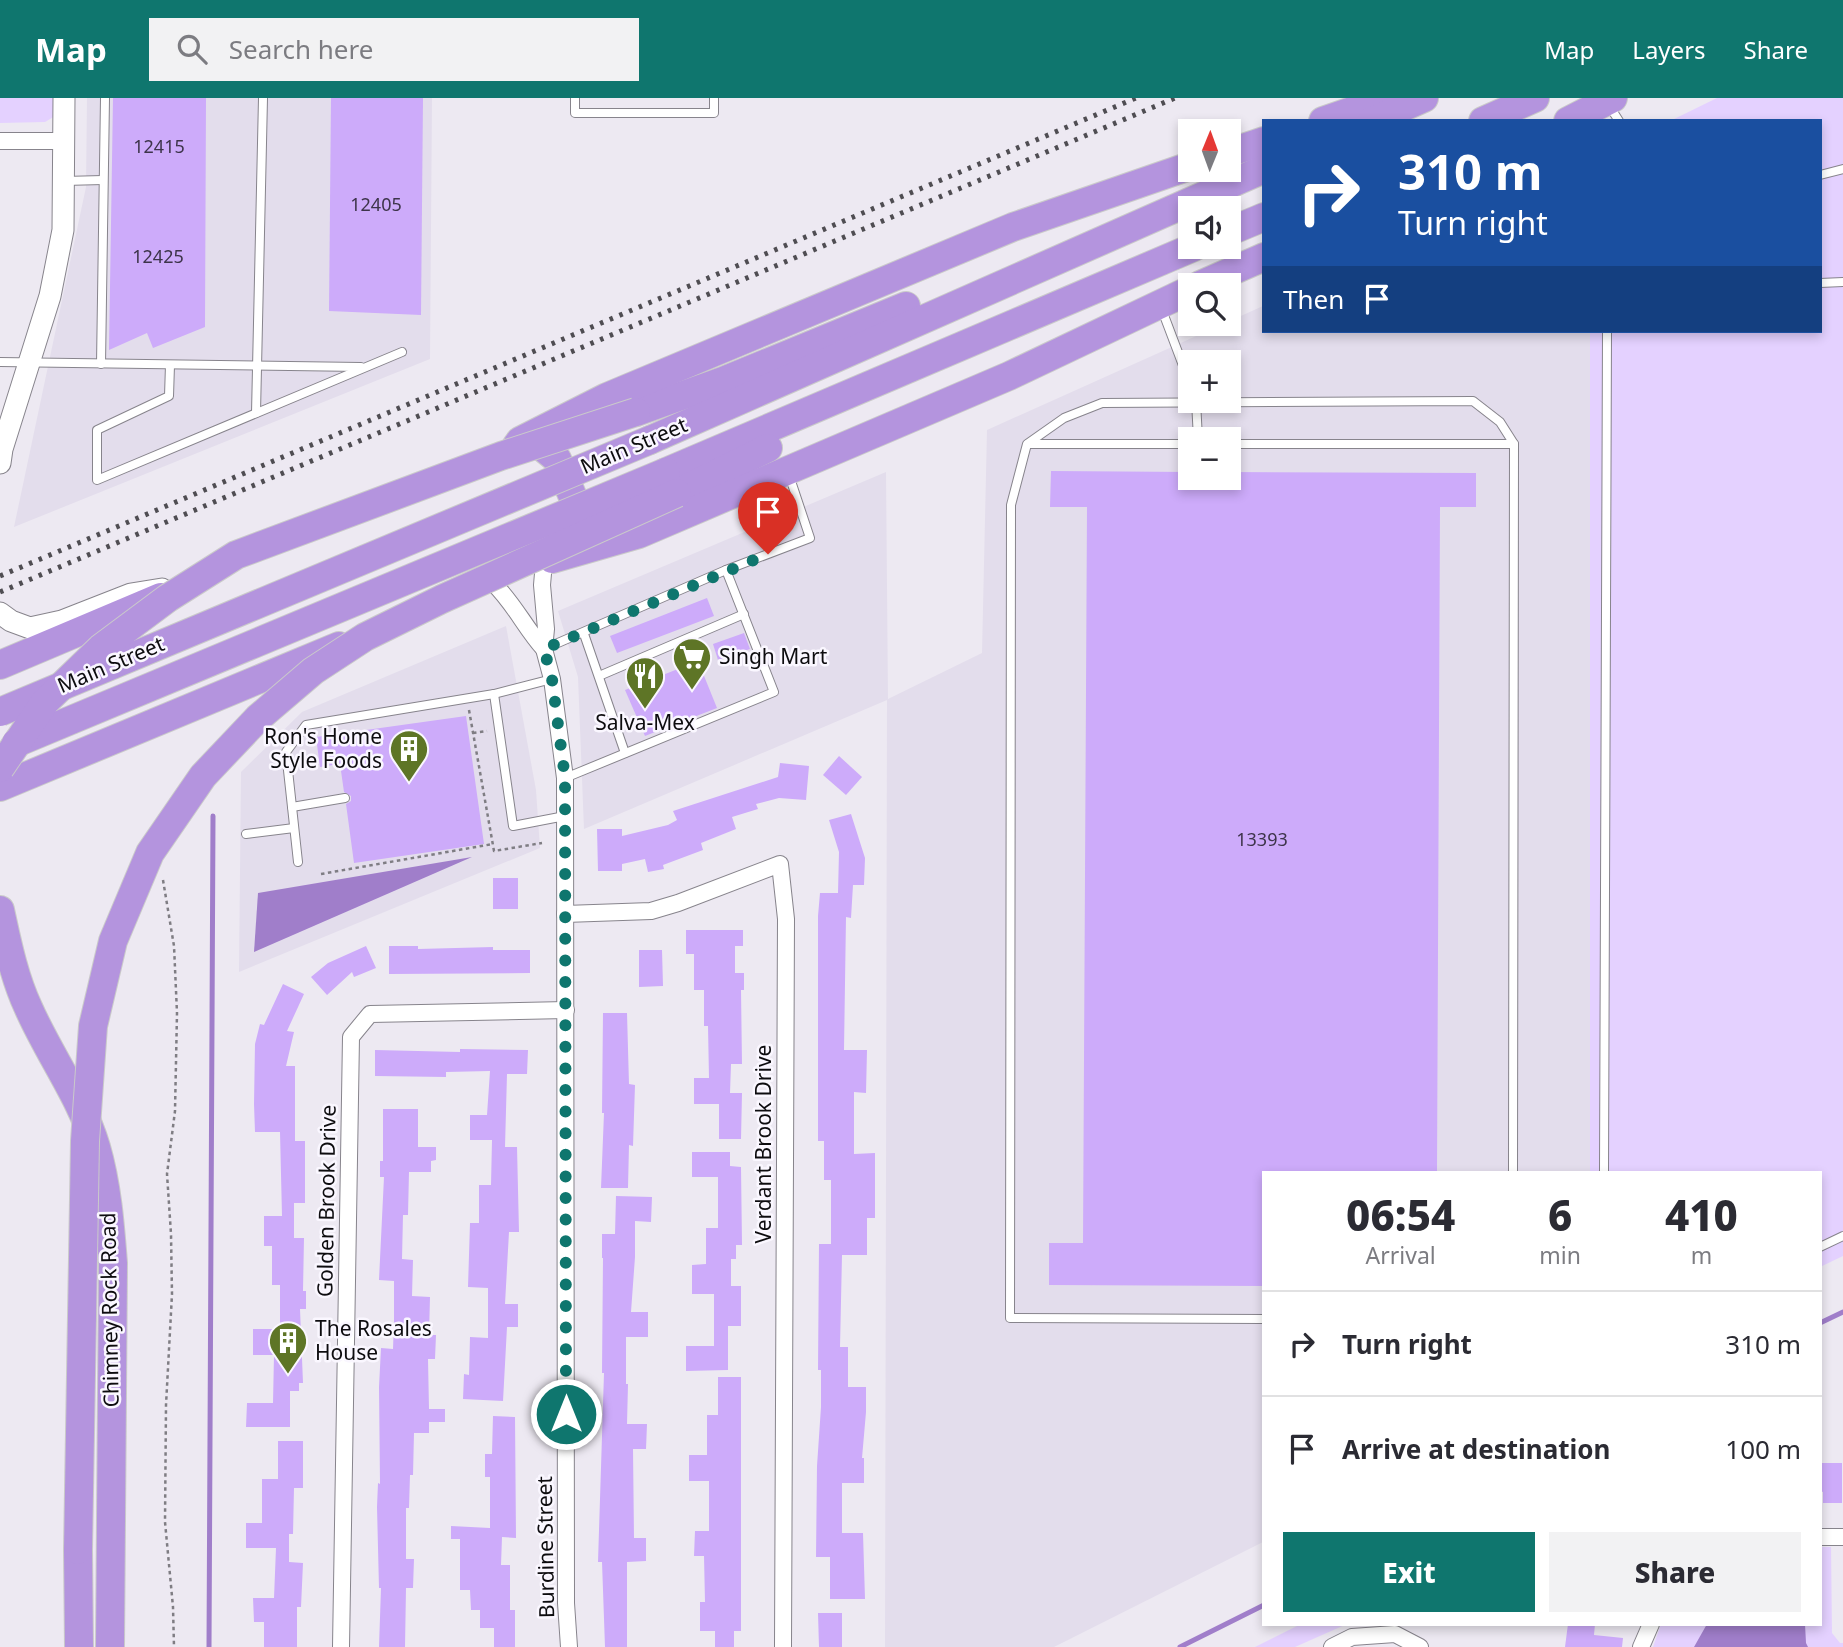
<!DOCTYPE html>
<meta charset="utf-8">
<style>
:root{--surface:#fff;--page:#f2f2f3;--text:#2b2b33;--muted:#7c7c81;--line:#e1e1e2;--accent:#0f766e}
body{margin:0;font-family:"Noto Sans",sans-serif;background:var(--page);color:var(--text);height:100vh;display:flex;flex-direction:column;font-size:26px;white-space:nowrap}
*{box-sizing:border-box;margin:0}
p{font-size:23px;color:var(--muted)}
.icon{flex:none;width:38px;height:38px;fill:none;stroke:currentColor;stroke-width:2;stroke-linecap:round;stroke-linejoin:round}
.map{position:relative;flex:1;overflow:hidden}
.drawer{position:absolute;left:1262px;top:1073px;width:560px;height:455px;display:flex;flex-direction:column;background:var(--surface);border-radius:0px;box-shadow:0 4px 10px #0003}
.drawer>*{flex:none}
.banner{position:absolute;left:1262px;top:21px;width:560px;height:214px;border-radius:0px;box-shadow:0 4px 10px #0003;background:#1a4fa0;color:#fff;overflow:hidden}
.needle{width:46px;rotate:1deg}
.controls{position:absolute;left:1178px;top:21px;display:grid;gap:14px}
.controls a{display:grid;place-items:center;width:63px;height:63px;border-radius:0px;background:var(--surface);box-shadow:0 4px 10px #0003;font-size:35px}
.pin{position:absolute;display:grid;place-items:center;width:60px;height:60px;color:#fff;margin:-72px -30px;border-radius:50% 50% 50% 0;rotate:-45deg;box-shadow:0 0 7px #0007}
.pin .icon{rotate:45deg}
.me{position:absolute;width:77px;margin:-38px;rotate:0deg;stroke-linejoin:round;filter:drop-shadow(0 0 5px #0008)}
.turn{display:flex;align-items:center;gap:24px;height:147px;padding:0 21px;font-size:32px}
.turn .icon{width:91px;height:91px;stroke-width:2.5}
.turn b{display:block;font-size:49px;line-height:60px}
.then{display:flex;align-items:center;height:66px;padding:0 21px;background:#0003;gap:14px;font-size:26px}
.eta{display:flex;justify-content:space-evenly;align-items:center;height:119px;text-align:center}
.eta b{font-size:42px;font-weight:800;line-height:49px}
.cta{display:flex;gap:14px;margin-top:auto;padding:14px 21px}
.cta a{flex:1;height:80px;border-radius:0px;background:var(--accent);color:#fff;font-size:28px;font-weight:800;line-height:80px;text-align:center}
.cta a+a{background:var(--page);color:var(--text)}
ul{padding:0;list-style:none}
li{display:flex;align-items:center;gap:21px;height:105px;padding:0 21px;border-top:2px solid var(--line)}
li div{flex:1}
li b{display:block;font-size:26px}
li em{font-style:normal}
header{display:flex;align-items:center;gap:42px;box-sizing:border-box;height:98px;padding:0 35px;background:var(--accent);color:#fff}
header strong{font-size:33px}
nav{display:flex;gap:38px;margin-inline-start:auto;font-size:24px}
.search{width:490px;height:63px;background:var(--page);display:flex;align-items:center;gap:18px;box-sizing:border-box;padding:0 24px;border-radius:0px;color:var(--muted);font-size:26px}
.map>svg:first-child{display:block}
.built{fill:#e3ddec;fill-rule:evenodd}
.green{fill:#e4d1ff}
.water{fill:#a07eca}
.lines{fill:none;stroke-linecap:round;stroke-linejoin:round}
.stream{stroke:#a07eca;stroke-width:5}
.building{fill:#cdabfa}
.lane-casing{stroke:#87848c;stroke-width:10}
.street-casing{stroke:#87848c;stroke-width:18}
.secondary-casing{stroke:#87848c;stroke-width:23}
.highway-casing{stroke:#cacaca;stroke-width:30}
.path{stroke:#7f7d83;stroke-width:2.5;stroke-dasharray:3.5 3.5;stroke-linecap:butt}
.lane{stroke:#fff;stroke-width:8}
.street{stroke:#fff;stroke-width:16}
.secondary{stroke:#fff;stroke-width:21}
.highway{stroke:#b494de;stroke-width:28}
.rail{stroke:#4f4d52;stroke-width:5;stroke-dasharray:3.5 7;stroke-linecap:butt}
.highway-bridge-casing{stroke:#cacaca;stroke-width:30;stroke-linecap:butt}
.highway-bridge{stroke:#b494de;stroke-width:28}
.route{stroke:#0f766e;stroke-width:12;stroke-dasharray:0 21.6}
.labels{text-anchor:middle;stroke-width:5;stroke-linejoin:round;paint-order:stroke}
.number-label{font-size:18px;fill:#3d344a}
.street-label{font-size:21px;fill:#0d0c0f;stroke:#faf7ff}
.poi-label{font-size:21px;fill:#0d0c0f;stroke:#faf7ff;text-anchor:start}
</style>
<header>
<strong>Map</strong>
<div class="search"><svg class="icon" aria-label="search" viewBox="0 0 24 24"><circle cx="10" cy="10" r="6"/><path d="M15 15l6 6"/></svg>Search here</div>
<nav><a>Map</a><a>Layers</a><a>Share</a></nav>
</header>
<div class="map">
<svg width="1843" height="1549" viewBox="0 0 1843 1549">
<rect width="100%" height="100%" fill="#ede9f2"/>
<g class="built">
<path d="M87,0H432L430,261L14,429L86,89Z"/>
<path d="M1263,208L1264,233H1590V1074H1264L1263,1444L1054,1549H885L887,602L584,731L578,579L558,513L886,374L888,601L982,555L987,332ZM1190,264H1228V303H1190ZM1190,341H1228V380H1190Z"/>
<path d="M506,528L536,692L540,750L239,874L241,674L302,614Z"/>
</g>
<g class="green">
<path d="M0,0H56L55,18L45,24L0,25Z"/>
<path d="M1717,0H1843V1158L1820,1169V1074H1590V233H1820V23H1670Z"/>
<path d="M1820,1449H1831L1832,1535L1840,1545H1843V1549H1653L1661,1526H1820Z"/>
<path d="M1301,1526H1347L1295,1549H1255Z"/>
</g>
<g class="water">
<path d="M472,759L254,854L258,795Z"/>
<path d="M1707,1526H1805L1806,1545L1808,1549H1694Z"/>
</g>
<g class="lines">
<g class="stream">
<path d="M1820,1225L1843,1214"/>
<path d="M209,1549L213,718"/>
<path d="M1180,1549L1264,1507"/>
</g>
</g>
<g class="building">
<path d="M113,0H206L205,229L153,250L147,235L109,252Z"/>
<path d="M331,0H423L421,217L329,213Z"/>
<path d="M1051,373L1190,374V380H1228V374L1476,375V409H1440L1437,1074H1264V1188L1049,1187V1145H1083L1087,409H1050Z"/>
<path d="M707,500L714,518L617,555L610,538Z"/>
<path d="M744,535L750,551L718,562L713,546Z"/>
<path d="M698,563L717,610L645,638L625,592Z"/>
<path d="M466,618L484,746L354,765L346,706L351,703V698L344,694L340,666L320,669L316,639Z"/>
<path d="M839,658L862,679L846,697L823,677Z"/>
<path d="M780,665L809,668L806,702L779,700L756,706L758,711L732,719L736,731L701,745L703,752L663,767L664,771L648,774L645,761L622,766V773H598L597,731H622V738L668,727L677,722L673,713L778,679Z"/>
<path d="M851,716L865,760L864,787H853L851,820L846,819L844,952H867L866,995L854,994V1056L875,1055V1120H867V1157H842L840,1249H848V1289H866V1314L862,1360H864V1385H842V1435H863L865,1501H830V1459H816L817,1368L821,1309V1272H818L819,1146H831V1082H824V1043H818V818L820,795H838L839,754L829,722Z"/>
<rect x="493" y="780" width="25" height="31"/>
<path d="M686,832H743V848H735V875H744V892H741L742,966H731L730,995H742L741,1041H719V1006H694V980H709L708,928H704V892H694V856H686Z"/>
<path d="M366,848L376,870L354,879L352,874L327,897L311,879L328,865Z"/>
<path d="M389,848H418V851L493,849V852H530V875L389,876Z"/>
<path d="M639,852H662L663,888L639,889Z"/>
<path d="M283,886L304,896L287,933L294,934L286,968H295V1043H305V1105H294V1140H304L303,1193H306V1211H300L303,1285H299V1293H290V1329H246L247,1305H273L274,1257H253V1231H280V1187H272V1148H264V1118H282L280,1034H255L254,1006L255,946L260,926L264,927Z"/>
<path d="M603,915H627L629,986L635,987L633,1048L629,1047L628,1090H601L604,1015H602Z"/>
<path d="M460,951L528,952L527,976H507L505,1049H517L519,1134H509L505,1206H518V1229H507L503,1303L463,1301L464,1276L469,1277L470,1239L488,1240V1190L468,1189L470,1125H479V1087H491L492,1042H470V1017H487L490,973L446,974V979L375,978V952L460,954Z"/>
<path d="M383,1011H418V1049H436V1062L431,1063V1074H409L408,1117H403L402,1161L413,1162L412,1198L430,1199L429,1237H436L435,1261H428L429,1311H445V1324H429V1335H414L413,1377H410L409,1410H406V1461H414L413,1490H406L405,1549H379L381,1490H379L377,1409L378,1385L380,1386L379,1289L381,1250L393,1251L394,1223V1183L379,1182L384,1079H380V1063H383Z"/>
<path d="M692,1054H730V1068L741,1069L742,1147H736V1161H731V1188H741V1228H728V1272L686,1273V1248H714V1196H692V1167L706,1166V1130H718V1079H692Z"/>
<path d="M616,1098L652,1099L651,1124L635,1123V1159L631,1214H648V1239H626V1286H628L627,1326H647L646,1351H633L634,1440H646V1463L627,1464V1549H605L602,1464H598L604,1275H602L603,1160H602V1136H615Z"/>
<path d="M718,1279H741V1533H734V1549H715V1533H700V1504H705L704,1458H694L695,1433H709V1383H689V1357H707V1317H718Z"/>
<path d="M493,1318L515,1319L516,1440L502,1439L501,1467H510V1512H515V1549H494V1530H480V1512H471L470,1492H460V1441H451V1428L490,1430V1379H485V1356H492Z"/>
<path d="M278,1343H303V1390H294L293,1436H289V1464L303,1465L301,1509H297V1549H264V1524H254L253,1500H274L276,1450H246V1425H262V1381H278Z"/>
<path d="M1820,1365H1842V1405H1823V1394L1820,1393Z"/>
<path d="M818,1515H842V1549H819Z"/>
<path d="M1568,1526H1595L1594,1537L1623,1540L1622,1549H1565Z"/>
</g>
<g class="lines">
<g class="lane-casing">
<g id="lane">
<path d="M575,0V15H714V0"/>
<path d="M1610,9L1619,23"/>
<path d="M1820,77L1843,71"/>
<path d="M64,83L103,82"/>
<path d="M1820,185L1843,184"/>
<path d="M1162,212L1190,286"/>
<path d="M0,264L361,269"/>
<path d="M101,266L105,0"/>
<path d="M170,267L169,298L97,332V382L402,254"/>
<path d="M1196,303L1198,341"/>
<path d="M256,315L263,0"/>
<path d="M1028,346H1190"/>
<path d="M1228,346H1514"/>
<path d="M584,536L625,655"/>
<path d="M544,551L726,472L810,440L789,377"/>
<path d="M599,578L744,516"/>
<path d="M494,596L513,728L565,718"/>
<path d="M565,680L774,594L726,472"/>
<path d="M292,709L345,700"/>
<path d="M246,736L294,730"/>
<path d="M298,764L286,654L306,627L494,596L552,581"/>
<path d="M1604,1074L1607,233"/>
<path d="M1820,1149L1843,1138"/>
<path d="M1264,1221L1010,1220L1011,407L1027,346L1064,320L1102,305L1473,303L1500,324L1514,346L1513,1074"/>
</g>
</g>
<g class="street-casing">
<g id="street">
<path d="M0,43H64"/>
<path d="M544,464L542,487L546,531L544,551L552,581L565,680L566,1505L569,1549"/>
<path d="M493,485C514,505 525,530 544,551"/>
<path d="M565,816L651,813L678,805L780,766L786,821L783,1549"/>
<path d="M1820,1439H1843"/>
<path d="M341,1549L351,939L370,916L566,912"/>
<path d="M1332,1549L1352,1539L1395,1536L1420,1549"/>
<path d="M1641,1549L1651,1526"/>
</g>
</g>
<g class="secondary-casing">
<g id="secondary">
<path d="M0,365L2,351L50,198L63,132L64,0"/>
<path d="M0,515L11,523L30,530L62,523L131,496L162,491"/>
</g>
</g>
<g class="highway-casing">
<g id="highway">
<path d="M1323,23L1389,0"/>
<path d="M1372,23L1424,0"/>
<path d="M1483,23L1535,0"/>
<path d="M1568,23L1613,0"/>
<path d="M1228,55L1264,43"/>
<path d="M1228,134L1264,119"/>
<path d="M1200,187L1264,159"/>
<path d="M636,314L723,283L906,208"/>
<path d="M650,342L1264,71"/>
<path d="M520,343L607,299L1013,129L1190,68"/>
<path d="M517,347L526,346L541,348L557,361L580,416L579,435"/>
<path d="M666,374L1194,149"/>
<path d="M677,395L768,350"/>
<path d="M552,461L639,436L1009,278L1190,192"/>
<path d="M0,567L161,499"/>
<path d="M0,689L339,548"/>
<path d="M0,812C7,844 14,879 28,909C49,957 81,999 96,1049C107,1087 110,1126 113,1165L110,1549"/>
<path d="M78,1452L79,1549"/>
</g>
</g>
<g class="path">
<path d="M469,612L494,753L542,745"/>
<path d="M473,635L487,633"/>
<path d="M321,776L493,746"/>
<path d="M163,782L174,848L177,915L175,1013L167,1076L171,1136L172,1196L166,1307L165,1424L173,1509L174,1549"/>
</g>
<use href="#lane" class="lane"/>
<use href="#street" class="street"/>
<use href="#secondary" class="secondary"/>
<use href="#highway" class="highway"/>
<g class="rail">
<path d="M0,478L1136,0"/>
<path d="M0,494L1175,0"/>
</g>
<g class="highway-bridge-casing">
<g id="highway-bridge">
<path d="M0,614L650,342"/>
<path d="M16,645L666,374"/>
<path d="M0,670L45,604L101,550L168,500L236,457L501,358L636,314"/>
<path d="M78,1452L85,1043L93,928L113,843L150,755L203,678L258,620L313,573L365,539L442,501L677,395"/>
</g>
</g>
<use href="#highway-bridge" class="highway-bridge"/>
</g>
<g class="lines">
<path class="route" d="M566,1316L565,680L552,581L544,551L768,456"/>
</g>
<defs>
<g id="supermarket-pin" transform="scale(2.0125)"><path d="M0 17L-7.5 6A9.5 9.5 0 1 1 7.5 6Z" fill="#5e7526" stroke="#faf7ff"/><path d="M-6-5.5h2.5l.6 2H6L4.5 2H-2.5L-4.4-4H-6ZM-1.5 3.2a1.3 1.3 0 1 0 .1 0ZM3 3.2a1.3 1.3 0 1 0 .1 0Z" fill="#fff"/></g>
<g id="restaurant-pin" transform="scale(2.0125)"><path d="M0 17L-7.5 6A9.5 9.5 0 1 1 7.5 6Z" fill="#5e7526" stroke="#faf7ff"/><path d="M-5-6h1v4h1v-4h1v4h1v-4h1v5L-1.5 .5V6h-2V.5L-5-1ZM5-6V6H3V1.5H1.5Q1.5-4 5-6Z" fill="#fff"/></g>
<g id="building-pin" transform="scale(2.0125)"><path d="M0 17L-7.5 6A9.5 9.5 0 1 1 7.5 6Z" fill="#5e7526" stroke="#faf7ff"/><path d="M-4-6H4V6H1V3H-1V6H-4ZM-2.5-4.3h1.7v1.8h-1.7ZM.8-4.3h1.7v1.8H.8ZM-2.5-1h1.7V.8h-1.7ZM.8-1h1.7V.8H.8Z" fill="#fff"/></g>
</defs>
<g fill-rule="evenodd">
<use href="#supermarket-pin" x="692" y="559"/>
<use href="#restaurant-pin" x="645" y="578"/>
<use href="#building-pin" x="409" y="651"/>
<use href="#building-pin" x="288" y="1243"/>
</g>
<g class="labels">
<g class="number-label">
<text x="159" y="55">12415</text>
<text x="376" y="113">12405</text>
<text x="158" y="165">12425</text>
<text x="1262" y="748">13393</text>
</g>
<g class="street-label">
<text transform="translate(634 348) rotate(-23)" y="7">Main Street</text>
<text transform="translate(111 567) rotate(-23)" y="7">Main Street</text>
<text transform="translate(764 1046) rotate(-90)" y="7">Verdant Brook Drive</text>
<text transform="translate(327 1103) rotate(-89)" y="7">Golden Brook Drive</text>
<text transform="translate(110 1212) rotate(-91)" y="7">Chimney Rock Road</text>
<text transform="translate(546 1449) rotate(-91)" y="7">Burdine Street</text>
</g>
<g class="poi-label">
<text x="719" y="566">Singh Mart</text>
<text x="645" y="632" text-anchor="middle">Salva-Mex</text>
<text x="382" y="646" text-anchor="end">Ron's Home<tspan x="382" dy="24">Style Foods</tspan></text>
<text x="315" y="1238">The Rosales<tspan x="315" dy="24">House</tspan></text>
</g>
</g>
</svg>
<div class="controls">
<a><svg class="needle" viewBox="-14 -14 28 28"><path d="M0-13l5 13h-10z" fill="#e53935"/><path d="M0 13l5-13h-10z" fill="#7c7c81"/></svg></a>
<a><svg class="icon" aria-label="sound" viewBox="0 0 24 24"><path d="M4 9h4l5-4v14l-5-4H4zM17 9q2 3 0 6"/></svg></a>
<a><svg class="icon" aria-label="search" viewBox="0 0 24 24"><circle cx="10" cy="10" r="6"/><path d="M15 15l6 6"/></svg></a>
<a>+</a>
<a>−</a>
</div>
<div class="pin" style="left:768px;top:456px;background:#d93025"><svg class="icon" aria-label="arrive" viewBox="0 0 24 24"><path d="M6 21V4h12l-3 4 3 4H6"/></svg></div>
<svg class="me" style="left:566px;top:1316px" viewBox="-20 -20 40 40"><circle r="17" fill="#0f766e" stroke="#fff" stroke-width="3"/><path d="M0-11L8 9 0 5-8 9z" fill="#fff"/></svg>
<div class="banner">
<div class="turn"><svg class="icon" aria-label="right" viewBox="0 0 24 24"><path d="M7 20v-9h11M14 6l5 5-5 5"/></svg><div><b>310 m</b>Turn right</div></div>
<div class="then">Then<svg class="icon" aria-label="arrive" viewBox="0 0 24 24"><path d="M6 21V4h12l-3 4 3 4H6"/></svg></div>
</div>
<section class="drawer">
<div class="eta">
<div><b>06:54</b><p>Arrival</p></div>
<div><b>6</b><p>min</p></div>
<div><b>410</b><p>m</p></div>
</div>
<ul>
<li><svg class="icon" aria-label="right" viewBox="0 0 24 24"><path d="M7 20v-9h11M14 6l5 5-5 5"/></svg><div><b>Turn right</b></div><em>310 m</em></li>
<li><svg class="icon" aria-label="arrive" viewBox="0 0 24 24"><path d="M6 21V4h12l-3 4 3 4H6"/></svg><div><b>Arrive at destination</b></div><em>100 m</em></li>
</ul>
<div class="cta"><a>Exit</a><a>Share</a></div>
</section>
</div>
